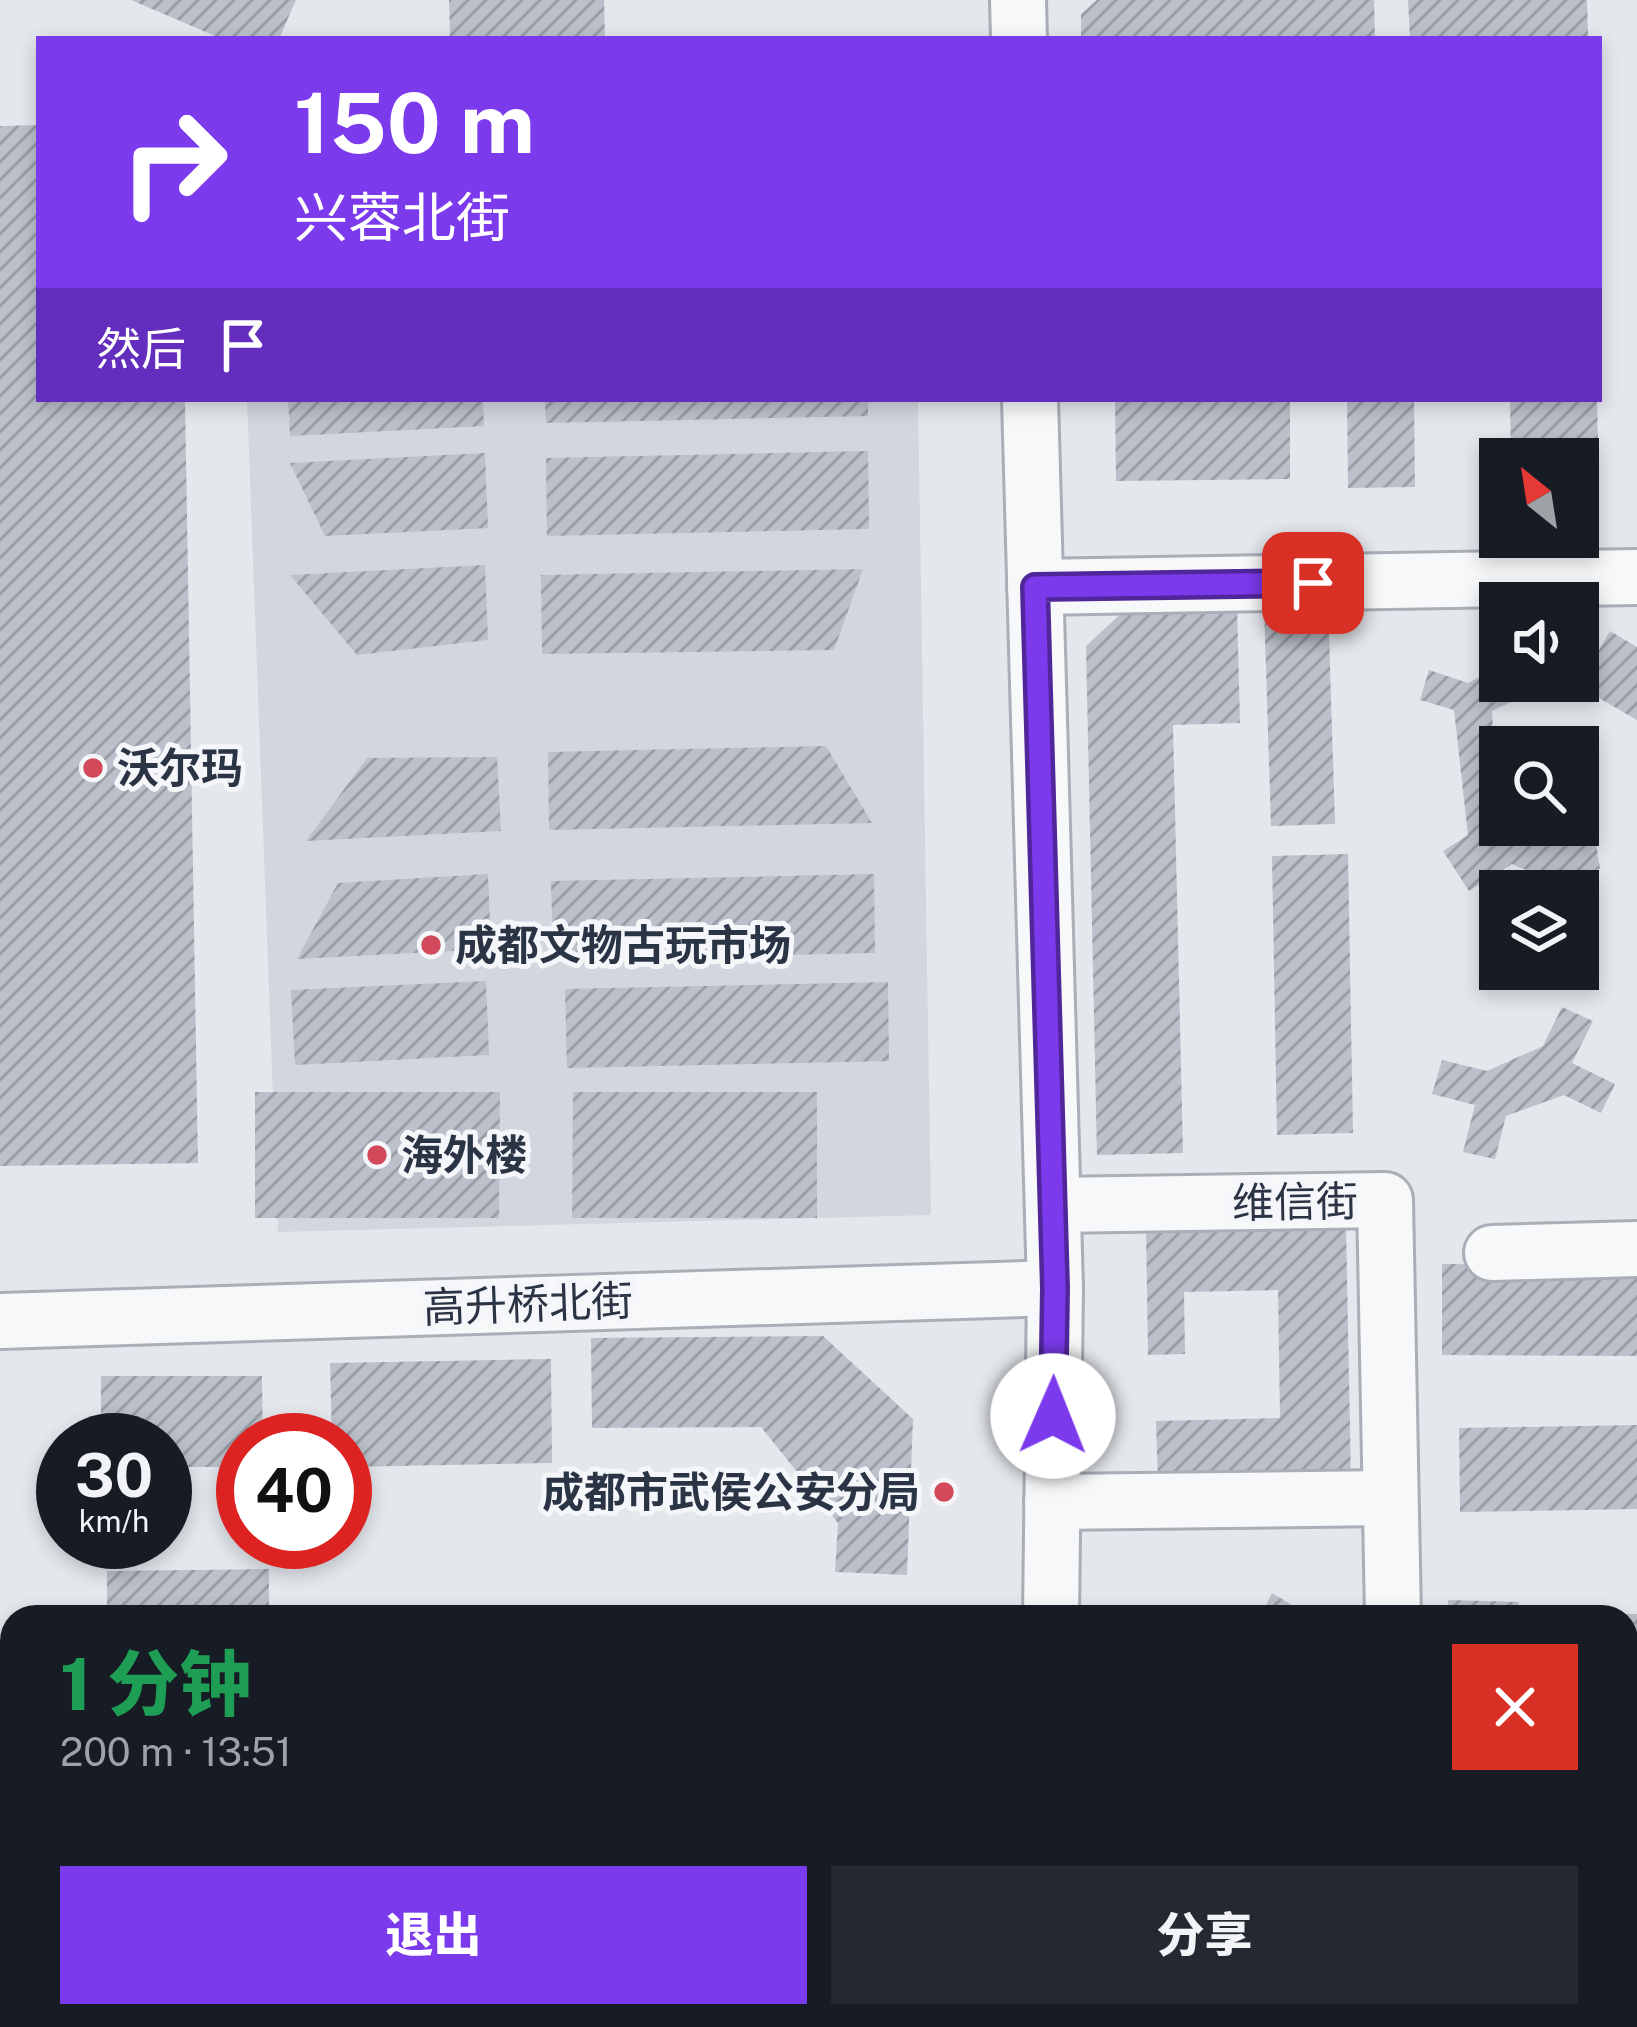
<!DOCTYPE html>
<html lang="zh">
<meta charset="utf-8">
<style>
:root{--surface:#171b24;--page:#242831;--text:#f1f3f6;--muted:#9ea1a6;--accent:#7c3aed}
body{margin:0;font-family:"Public Sans","Noto Sans SC",sans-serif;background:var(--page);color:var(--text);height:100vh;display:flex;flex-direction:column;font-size:45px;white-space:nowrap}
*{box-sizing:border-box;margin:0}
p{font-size:39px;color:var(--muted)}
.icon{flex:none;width:66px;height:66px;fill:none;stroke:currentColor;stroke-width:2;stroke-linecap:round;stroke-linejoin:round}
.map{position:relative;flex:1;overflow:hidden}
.details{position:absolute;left:0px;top:1605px;width:1638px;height:423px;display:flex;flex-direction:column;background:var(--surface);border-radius:36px 36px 0 0;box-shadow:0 6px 18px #0003}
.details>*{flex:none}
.banner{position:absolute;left:36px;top:36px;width:1566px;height:366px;border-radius:0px;box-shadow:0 6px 18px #0003;background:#7c3aed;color:#fff;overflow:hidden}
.needle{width:78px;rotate:330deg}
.tools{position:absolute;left:1479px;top:438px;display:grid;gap:24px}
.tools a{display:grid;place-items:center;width:120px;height:120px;border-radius:0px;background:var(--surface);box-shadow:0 6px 18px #0003;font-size:60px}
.speed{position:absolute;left:36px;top:1413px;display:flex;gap:24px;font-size:60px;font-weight:700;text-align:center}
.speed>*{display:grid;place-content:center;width:156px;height:156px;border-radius:50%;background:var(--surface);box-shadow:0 6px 18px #0003;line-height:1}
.speed small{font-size:30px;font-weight:400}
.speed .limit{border:18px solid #d22;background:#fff;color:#111}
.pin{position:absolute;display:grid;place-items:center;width:102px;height:102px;color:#fff;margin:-51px;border-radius:24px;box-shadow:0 6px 18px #0006}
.me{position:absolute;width:132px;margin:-66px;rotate:1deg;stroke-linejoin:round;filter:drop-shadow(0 0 9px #0008)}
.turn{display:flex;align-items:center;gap:42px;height:252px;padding:0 60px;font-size:54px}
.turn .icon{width:156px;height:156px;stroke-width:2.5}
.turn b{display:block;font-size:84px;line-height:102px}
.then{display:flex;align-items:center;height:114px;padding:0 60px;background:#0003;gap:24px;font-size:45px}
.round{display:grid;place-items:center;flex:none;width:126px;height:126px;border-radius:0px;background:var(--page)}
.headline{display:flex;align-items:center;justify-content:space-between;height:204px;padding:0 60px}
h1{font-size:72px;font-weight:800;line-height:90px;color:#1e9e55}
.primary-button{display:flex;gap:24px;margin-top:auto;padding:24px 60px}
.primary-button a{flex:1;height:138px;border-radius:0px;background:var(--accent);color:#fff;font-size:48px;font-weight:800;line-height:138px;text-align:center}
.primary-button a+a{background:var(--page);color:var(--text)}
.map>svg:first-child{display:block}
.built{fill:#d2d6de}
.building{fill:url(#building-hatch)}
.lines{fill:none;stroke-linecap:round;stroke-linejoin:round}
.minor-casing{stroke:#a9aeb7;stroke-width:60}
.minor{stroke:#f7f8fa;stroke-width:54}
.route-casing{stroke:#51269a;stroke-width:30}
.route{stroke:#7c3aed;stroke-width:21}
.poi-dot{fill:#d1495b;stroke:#f4f6f9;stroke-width:4.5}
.labels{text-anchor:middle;stroke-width:10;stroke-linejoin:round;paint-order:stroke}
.poi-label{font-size:42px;font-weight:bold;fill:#2b3445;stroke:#f4f6f9;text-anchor:start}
.street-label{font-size:42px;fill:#2b3445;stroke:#f4f6f9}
</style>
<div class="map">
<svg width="1637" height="2027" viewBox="0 0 1637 2027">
<defs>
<pattern id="building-hatch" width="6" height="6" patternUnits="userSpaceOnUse" patternTransform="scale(3)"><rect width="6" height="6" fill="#bbc0ca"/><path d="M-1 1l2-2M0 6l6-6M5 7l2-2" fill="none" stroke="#989da6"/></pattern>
</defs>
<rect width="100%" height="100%" fill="#e4e7ec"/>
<path class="built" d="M247,399H918L931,1215L278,1232Z"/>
<g class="building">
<path d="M131,0H296L279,39H222Z"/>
<path d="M449,0H604L605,39H450Z"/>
<path d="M1097,0H1374L1375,39H1081V14Z"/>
<path d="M1408,0H1587L1588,39H1410Z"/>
<path d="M39,125V399H185L198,1163L0,1166V126Z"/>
<path d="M288,399H483L484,426L290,436Z"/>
<path d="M545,399H868V416L546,423Z"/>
<path d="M1115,399H1290V479L1116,481Z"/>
<path d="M1347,399H1414L1415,487L1348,488Z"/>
<path d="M1510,399H1597L1599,486L1578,487V459H1511Z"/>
<path d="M868,451L869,529L547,536L546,458Z"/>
<path d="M485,453L488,528L325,536L290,463Z"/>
<path d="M485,565L488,640L357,655L290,575Z"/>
<path d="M863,569L834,650L542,654L541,575Z"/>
<path d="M1328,603L1335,824L1271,826L1264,606Z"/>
<path d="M1237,606L1240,723L1173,725L1183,1153L1097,1155L1086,646L1126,609Z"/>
<path d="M1610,631L1637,647V720L1578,686Z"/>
<path d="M1500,667V681H1510L1519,698L1492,711L1497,819L1500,825H1512L1559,843L1595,837L1600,869L1574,874L1577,891H1552L1550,880L1512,864L1469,891L1443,851L1468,835L1454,710L1420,700L1429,670L1468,683Z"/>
<path d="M826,746L872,823L549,830L548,752Z"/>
<path d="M497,757L501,831L306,841L367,758Z"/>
<path d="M1348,854L1353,1133L1277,1135L1272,856Z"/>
<path d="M488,874L491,949L297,959L338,883Z"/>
<path d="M874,874L875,953L553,960L551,881Z"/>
<path d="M486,981L489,1055L295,1065L291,990Z"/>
<path d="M888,982L889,1061L567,1068L565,989Z"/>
<path d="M1562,1007L1593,1021L1572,1063L1615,1084L1601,1113L1564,1095L1506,1116L1495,1159L1463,1152L1475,1105L1432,1094L1442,1060L1487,1071L1543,1046Z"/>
<path d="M255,1092H500L499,1218H255Z"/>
<path d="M573,1092H817V1218H572Z"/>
<path d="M1346,1226L1351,1480L1158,1484L1156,1421L1280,1418L1278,1290L1184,1292L1185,1354L1148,1355L1146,1231Z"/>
<path d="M1442,1264L1637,1265V1356L1442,1355Z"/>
<path d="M823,1336L913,1419L907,1575L835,1572L838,1523L761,1427L592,1428L591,1338Z"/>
<path d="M551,1359L552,1463L345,1467V1440H332L330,1363Z"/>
<path d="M101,1376H262L263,1440H243V1467H165V1440H101Z"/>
<path d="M1637,1425V1509L1460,1512L1459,1428Z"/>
<path d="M269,1569V1617H107V1571Z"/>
<path d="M1272,1593L1312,1617H1260Z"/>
<path d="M1448,1600L1519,1602V1617H1448Z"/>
<path d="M702,1605L928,1609V1617H702Z"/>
<path d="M1626,1614H1637V1692L1626,1691Z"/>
<path d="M1626,1801H1637V1872L1626,1871Z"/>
<path d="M10,1945L13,2027H0V1946Z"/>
<path d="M69,2016H212V2020L69,2026Z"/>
<rect x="366" y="2016" width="251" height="11"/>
<rect x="710" y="2016" width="203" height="11"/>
<path d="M1429,2016H1540L1541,2027H1461Z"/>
<rect x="1571" y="2016" width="28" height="11"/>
</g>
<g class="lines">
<g class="minor-casing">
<g id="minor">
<path d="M1018,0L1019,39"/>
<path d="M1030,399L1055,1288L1051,1617"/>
<path d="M1035,587L1637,577"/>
<path d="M1053,1205L1385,1200L1393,1617"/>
<path d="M1492,1253L1637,1249"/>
<path d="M0,1321L1055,1288"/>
<path d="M1052,1502L1389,1498"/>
<path d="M1626,1946L1637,1945"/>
<path d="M1045,2027V2016"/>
</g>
</g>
<use href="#minor" class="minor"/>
</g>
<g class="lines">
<g class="route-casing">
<path id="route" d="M1053,1416L1055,1288L1035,587L1313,583"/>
</g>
<use href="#route" class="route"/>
</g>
<g class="poi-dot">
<circle cx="93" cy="768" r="12"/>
<circle cx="431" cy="945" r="12"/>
<circle cx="377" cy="1155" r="12"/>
<circle cx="944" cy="1492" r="12"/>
</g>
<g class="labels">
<g class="poi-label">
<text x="117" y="783">沃尔玛</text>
<text x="455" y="960">成都文物古玩市场</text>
<text x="401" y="1170">海外楼</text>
<text x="920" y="1507" text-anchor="end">成都市武侯公安分局</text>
</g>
<g class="street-label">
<text transform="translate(1295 1202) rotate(-1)" y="15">维信街</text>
<text transform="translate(528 1304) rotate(-2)" y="15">高升桥北街</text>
</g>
</g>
</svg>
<div class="tools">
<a><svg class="needle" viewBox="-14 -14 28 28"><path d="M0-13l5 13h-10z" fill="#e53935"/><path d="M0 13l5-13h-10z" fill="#9ea1a6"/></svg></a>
<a><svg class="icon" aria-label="sound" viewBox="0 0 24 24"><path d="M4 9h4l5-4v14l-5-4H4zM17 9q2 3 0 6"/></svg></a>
<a><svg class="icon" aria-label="search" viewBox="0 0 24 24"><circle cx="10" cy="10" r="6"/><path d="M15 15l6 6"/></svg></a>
<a><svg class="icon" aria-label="layers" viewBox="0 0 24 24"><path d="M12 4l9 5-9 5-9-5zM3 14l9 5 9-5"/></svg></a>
</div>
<div class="speed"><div>30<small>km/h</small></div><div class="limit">40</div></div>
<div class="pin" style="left:1313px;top:583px;background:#d93025"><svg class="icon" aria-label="arrive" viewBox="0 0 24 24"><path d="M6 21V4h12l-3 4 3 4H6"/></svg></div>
<svg class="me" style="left:1053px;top:1416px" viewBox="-20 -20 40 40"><circle r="19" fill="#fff"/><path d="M0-13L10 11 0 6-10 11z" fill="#7c3aed"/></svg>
<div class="banner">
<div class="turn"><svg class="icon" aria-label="right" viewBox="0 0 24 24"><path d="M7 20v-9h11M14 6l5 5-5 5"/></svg><div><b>150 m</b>兴蓉北街</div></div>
<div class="then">然后<svg class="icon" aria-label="arrive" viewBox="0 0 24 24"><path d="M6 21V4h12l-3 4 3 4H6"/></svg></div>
</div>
<section class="details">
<div class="headline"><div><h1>1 分钟</h1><p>200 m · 13:51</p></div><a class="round" style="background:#d93025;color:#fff"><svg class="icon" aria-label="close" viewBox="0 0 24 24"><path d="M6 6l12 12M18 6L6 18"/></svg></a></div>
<div class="primary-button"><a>退出</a><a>分享</a></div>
</section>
</div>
